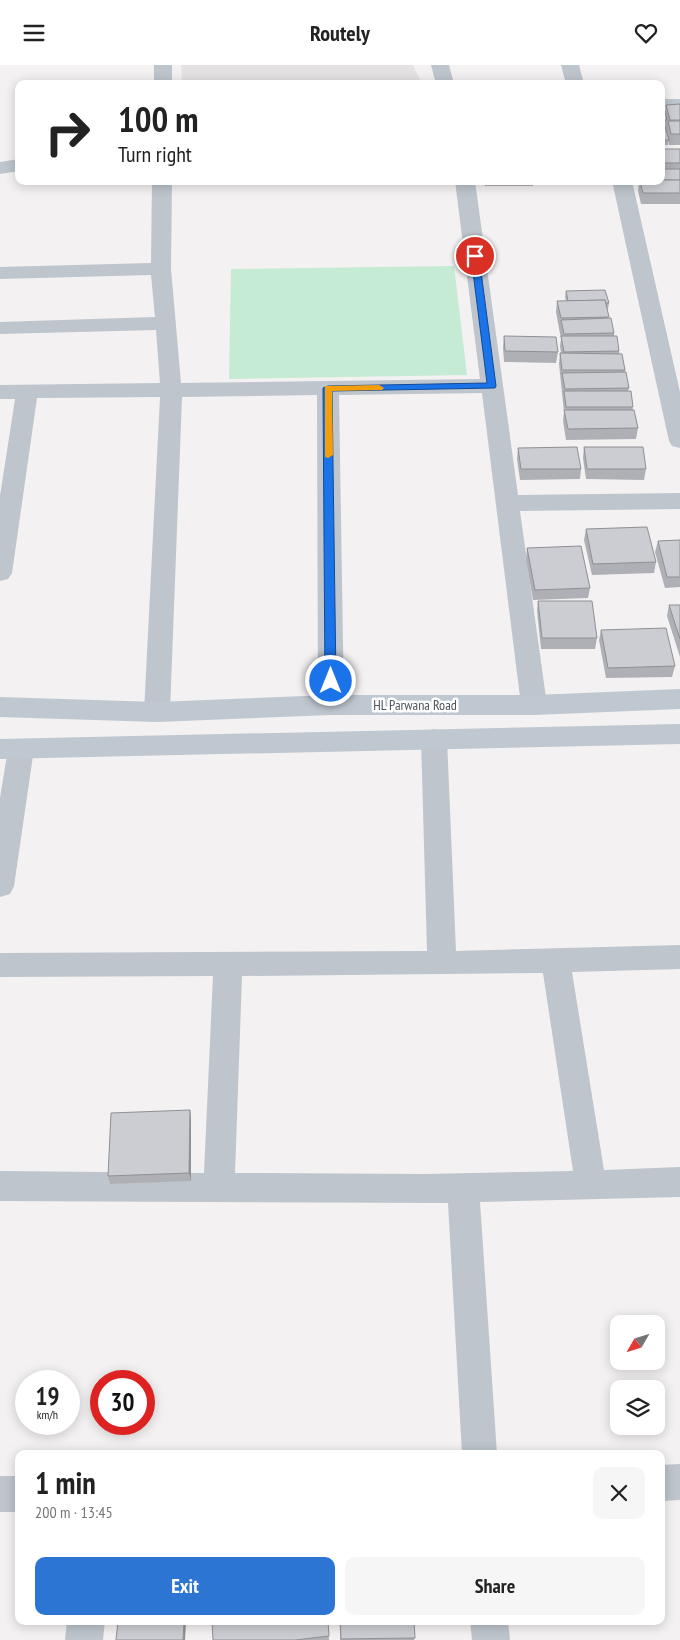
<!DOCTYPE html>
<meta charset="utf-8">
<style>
:root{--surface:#fff;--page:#f6f6f6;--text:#222;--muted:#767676;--accent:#2d75d2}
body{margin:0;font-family:"PT Sans Narrow",sans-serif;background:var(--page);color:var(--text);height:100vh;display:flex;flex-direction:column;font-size:19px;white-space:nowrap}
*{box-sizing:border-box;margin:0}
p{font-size:16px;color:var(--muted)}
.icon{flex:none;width:28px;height:28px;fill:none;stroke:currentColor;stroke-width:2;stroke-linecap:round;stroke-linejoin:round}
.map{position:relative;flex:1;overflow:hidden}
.sheet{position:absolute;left:15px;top:1385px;width:650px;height:175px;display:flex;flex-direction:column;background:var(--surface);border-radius:10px;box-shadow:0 2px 12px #0003}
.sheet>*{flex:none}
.hud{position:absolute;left:15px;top:15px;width:650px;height:105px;border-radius:10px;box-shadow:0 2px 12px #0003;background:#fff;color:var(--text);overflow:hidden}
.needle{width:32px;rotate:231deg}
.tools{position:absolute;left:610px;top:1250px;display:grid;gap:10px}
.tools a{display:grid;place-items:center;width:55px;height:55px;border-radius:10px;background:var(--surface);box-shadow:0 2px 12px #0003;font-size:25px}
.speed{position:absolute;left:15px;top:1305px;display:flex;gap:10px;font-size:25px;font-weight:700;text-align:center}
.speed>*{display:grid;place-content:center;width:65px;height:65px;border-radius:50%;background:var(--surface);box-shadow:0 2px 12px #0003;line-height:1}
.speed small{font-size:12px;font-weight:400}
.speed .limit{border:8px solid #d22;background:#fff;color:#111}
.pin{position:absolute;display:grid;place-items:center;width:42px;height:42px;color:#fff;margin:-21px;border:2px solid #fff;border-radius:50%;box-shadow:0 1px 5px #0007}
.me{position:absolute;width:55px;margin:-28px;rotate:0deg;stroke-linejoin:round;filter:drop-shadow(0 0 4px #0008)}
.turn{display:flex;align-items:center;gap:18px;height:105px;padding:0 20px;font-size:22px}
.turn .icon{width:65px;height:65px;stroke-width:2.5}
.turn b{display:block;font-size:35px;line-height:42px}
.round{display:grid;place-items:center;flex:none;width:52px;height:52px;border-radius:10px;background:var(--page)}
.head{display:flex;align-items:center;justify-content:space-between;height:85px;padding:0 20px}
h1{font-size:30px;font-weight:700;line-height:38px}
.cta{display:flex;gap:10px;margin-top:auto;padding:10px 20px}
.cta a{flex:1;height:58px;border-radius:10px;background:var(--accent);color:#fff;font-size:20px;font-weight:700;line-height:58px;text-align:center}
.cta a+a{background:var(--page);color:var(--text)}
header{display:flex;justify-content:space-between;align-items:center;height:65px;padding:0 20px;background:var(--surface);font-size:22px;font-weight:700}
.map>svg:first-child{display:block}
.education{fill:#e4e2e2}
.green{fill:#c5ebd4}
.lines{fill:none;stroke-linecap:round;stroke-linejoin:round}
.street{fill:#bec5cc;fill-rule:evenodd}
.secondary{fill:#bfc7d0;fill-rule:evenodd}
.wall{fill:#afb0b5}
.shaded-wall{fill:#8e9094}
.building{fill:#cbcdd3;stroke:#8e9094}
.route{fill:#1a73e8;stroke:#114b97}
.slow{fill:#f59e0b}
.labels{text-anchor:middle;stroke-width:5;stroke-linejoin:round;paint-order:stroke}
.street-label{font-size:14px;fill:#4b545c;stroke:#fff}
</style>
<header><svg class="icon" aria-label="menu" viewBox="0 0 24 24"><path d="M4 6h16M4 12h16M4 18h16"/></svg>Routely<svg class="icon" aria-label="heart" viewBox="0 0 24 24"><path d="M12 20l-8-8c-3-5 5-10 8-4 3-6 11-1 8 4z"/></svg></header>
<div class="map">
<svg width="680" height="1575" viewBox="0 0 680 1575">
<rect width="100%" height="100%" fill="#f3f1f1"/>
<path class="education" d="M181,0H413L422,19H182Z"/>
<path class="green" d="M454,201L467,310L229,314L231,204Z"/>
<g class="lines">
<g class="street">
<rect x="154" y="0" width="18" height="19"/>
<path d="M431,0H449L454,19H436Z"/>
<path d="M561,0H579L584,19H566Z"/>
<rect x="661" y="34" width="19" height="10"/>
<path d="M19,94V106L0,109V97Z"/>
<path d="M152,116H172L171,204L181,318L480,314L455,116H475L518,430L680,428V444L520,446L547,640L543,647L534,650L525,647L521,640L482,328L339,330L344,640L340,647L331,650L322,647L318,640L317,330L182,332L170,647L166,654L157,657L148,654L144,647L160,332L37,333L12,508L8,514L0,516V431L15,334H0V320L160,318L156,265L0,269V257L155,252L151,210L0,214V202L151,198Z"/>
<path d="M612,116H632L680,327V383L672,381L669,376Z"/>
<path d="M434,664L443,667L447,674L456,886L680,880V904L572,907L604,1105L680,1102V1132L480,1137L497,1389H462L448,1138L0,1136V1106L204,1108L213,911L0,912V888L427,886L421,674L425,667ZM543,908L573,1106L425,1109L235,1108L242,911Z"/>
<path d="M21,674L30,677L34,684L14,821L10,829L0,832V733L8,684L12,677Z"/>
<path d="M680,1399V1435L661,1436V1400Z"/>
<rect x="0" y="1411" width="19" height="36"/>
<path d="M67,1556H105L103,1575H65Z"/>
<path d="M470,1556H508L510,1575H472Z"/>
</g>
<g class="secondary">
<path d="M680,624V644L534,650H331L157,657L0,652V632L157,637L331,630H534Z"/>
<path d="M680,659V679L0,694V674Z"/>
</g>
</g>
<g class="wall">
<path d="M661,39L665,47L666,40L680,39V80H669L668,76V80H661Z"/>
<path d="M661,84L680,98V139H641L638,126L639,116H661Z"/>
<path d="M484,116H533V121H485Z"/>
<rect x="537" y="116" width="54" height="4"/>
<path d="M566,226L609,238L608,244H607L608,253L614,268V271L625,305L629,323L628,326L638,363L636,374L566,375L563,356L564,347L559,299L560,288H561L560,281L561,274L556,247L557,236H566L565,232Z"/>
<path d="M504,271L558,287L556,298L504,297L503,282Z"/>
<path d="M584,382L646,404L644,415L586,414L583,393Z"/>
<path d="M518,383L581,404L580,414L520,415L517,394Z"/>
<path d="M586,464L656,497L654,508L592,510L584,475Z"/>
<path d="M680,475V522L665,523L655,487L658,476Z"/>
<path d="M527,483L590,523L588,533L533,535L526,494Z"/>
<path d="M538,536L597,573L595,584H541L537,546Z"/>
<path d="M669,540H680V592L667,551Z"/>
<path d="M601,565L675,601L672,612L606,613L599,575Z"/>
<path d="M190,1045L191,1054V1116L110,1119L108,1111Z"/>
<path d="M328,1556L329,1575H213Z"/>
<path d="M340,1556L415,1573L414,1575H340Z"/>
</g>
<g class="shaded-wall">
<path d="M190,1045L191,1054V1116L189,1108Z"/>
<path d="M184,1556H186L185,1575H183Z"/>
</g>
<g class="building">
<path d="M661,39H663L667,55H661Z"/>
<path d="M680,39V55H670L666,40Z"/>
<path d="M668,56H680V69H671Z"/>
<path d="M665,61L669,75H661V62Z"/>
<rect x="661" y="84" width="19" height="14"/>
<rect x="661" y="104" width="19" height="11"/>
<path d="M661,115H680V128H643L640,116H661Z"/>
<path d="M605,225L609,238H606L605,235L568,236L566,226Z"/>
<path d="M605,235L609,252L561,253L557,236Z"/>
<path d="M611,253L614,268L564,269L561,255Z"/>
<path d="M504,271L556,272L558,287L505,286Z"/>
<path d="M561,271H617L619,286L564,287Z"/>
<path d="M560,288L622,289L625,305H562Z"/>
<path d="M626,307L629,323L565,324L562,308Z"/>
<path d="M564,326H631L633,342H566Z"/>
<path d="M564,345H634L638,363L568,364Z"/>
<path d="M577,382L581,404H521L518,383Z"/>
<path d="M584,382H643L646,404H587Z"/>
<path d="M647,462L656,497L593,499L586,464Z"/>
<path d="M680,475V512H667L658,476Z"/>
<path d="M581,481L590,523L535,525L527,483Z"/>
<path d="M538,536H592L597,573H542Z"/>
<path d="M669,540H680V574Z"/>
<path d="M666,563L675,601L608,603L601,565Z"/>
<path d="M190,1045L189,1108L108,1111L111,1048Z"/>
<path d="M118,1556H184L183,1575H116Z"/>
<path d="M212,1556H328L329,1571L295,1575H213Z"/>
<path d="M340,1556H414L415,1573L341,1574Z"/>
</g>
<path class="route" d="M475,188L479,191L496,321L495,323L332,326L336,616L331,620L327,619L325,616L323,323L328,321L487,318L471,191Z"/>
<path class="slow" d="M379,320L384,323L382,325L332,326L333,390L328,393L325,392V321Z"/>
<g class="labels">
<g class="street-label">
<text x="415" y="645">HL Parwana Road</text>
</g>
</g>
</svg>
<div class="tools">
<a><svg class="needle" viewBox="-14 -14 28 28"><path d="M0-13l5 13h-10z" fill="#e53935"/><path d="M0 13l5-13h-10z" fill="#767676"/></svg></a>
<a><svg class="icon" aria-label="layers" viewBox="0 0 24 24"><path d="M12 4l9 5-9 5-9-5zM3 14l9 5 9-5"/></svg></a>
</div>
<div class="speed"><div>19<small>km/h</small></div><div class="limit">30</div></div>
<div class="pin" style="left:475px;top:191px;background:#d93025"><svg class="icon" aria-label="arrive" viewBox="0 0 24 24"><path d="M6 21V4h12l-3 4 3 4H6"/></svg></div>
<svg class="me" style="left:331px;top:616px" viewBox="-20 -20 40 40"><circle r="17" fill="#1a73e8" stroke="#fff" stroke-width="3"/><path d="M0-11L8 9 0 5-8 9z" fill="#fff"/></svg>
<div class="hud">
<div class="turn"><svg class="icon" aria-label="right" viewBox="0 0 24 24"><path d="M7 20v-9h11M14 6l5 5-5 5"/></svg><div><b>100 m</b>Turn right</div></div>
</div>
<section class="sheet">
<div class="head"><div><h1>1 min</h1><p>200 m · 13:45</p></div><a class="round"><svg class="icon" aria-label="close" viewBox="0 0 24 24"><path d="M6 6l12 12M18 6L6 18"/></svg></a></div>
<div class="cta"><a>Exit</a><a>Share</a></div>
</section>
</div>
